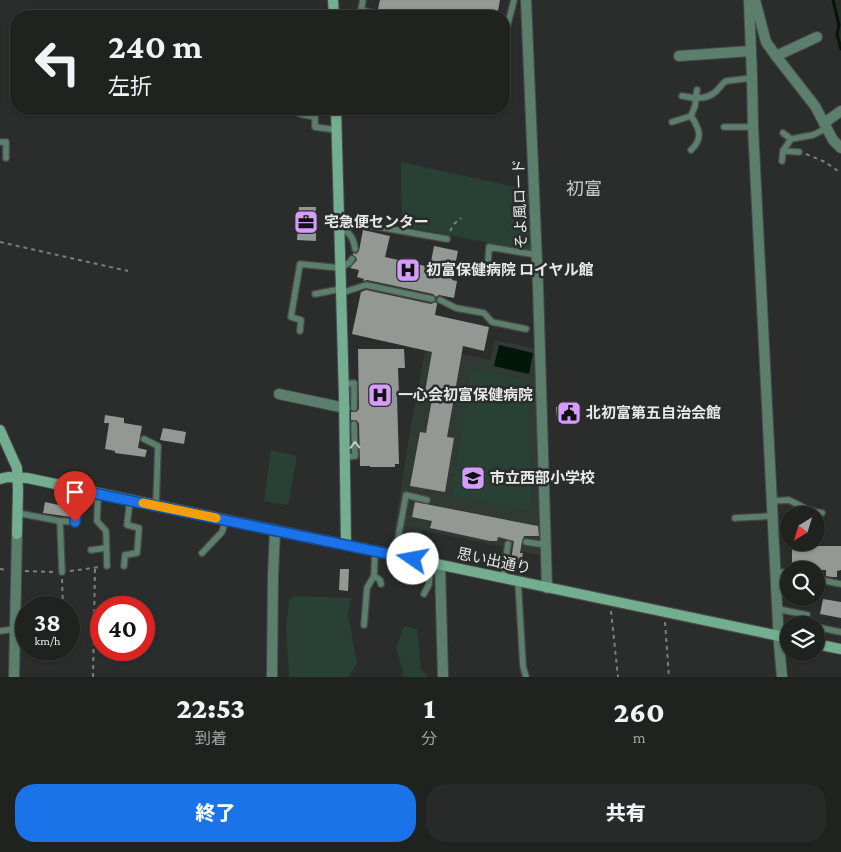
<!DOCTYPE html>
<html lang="ja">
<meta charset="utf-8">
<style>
:root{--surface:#202220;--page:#282a29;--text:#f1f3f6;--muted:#a2a4a5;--line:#3d3f3e;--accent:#1a73e8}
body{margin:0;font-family:"Crimson Pro","Noto Sans JP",serif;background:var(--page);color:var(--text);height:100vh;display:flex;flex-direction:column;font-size:19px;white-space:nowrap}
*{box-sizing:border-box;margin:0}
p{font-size:16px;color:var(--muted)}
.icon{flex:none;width:28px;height:28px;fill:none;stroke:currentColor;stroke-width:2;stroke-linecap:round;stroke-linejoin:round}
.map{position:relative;height:677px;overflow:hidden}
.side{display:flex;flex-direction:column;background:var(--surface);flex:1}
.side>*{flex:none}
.hud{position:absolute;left:10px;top:10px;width:500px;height:105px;border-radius:20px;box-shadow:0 1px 4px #0004,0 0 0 1px var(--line);background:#202220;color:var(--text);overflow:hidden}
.needle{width:32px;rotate:218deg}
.tools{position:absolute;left:780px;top:506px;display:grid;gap:10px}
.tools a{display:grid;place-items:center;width:45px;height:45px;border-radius:50%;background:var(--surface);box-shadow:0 1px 4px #0004,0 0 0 1px var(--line);font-size:25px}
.speed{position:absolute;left:15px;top:596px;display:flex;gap:10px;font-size:25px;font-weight:700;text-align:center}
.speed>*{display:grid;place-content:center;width:65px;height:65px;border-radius:50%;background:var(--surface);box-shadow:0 1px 4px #0004,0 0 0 1px var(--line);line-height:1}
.speed small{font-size:12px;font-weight:400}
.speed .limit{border:8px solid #d22;background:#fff;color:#111}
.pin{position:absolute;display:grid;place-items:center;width:42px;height:42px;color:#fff;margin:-51px -21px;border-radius:50% 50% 50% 0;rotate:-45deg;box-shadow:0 0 5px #0007}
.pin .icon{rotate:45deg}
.me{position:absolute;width:55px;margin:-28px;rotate:282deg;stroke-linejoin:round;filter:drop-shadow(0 0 4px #0008)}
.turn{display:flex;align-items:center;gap:18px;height:105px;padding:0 15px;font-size:22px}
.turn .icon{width:65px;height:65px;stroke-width:2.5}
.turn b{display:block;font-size:35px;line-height:42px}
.eta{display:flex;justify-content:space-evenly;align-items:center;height:85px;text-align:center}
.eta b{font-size:30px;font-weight:800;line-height:35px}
.primary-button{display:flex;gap:10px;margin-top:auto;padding:10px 15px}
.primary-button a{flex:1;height:58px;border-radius:20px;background:var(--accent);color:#fff;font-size:20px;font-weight:800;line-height:58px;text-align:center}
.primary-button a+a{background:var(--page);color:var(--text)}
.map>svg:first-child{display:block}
.built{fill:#303934}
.green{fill:#284134}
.water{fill:#00170a}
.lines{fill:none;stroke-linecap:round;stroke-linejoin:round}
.stream{stroke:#00170a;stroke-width:3}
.building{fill:#949895}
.lane-casing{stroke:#484b49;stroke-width:8}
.street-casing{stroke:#484b49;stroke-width:12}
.secondary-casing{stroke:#484b49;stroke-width:12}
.path{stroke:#7d7f7e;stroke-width:2;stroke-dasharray:4 4;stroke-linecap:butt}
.lane{stroke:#5b7f6c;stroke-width:5.5}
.street{stroke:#5b7f6c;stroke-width:10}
.secondary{stroke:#72ae8f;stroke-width:10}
.oneway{stroke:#becac4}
.route-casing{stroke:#114b97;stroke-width:12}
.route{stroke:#1a73e8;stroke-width:9}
.slow{stroke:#f59e0b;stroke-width:9}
.labels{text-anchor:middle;stroke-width:5;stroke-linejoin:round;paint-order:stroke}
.street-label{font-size:15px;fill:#e8eae9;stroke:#2a2d2b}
.poi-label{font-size:15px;font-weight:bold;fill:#e8eae9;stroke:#2a2d2b;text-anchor:start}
.quarter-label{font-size:18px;fill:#c8ccc9;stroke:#2a2d2b}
</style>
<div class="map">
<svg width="841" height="677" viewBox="0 0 841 677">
<rect width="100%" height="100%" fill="#2a2d2b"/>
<path class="built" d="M495,340L537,349L543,556L512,549L508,568H500L503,547L422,530L416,550L392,547L411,425L426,346L490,360Z"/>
<g class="green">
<path d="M401,162L530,190L531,251L402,226Z"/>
<path d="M470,368L527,381L532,511L452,497Z"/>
<path d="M271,450L297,456L288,505L264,501Z"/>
<path d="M296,596L351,598L348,615L357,663L349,677H289L286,626L289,600Z"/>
<path d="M404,626L417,629L421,669L428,677H402L403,671L396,648Z"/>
</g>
<path class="water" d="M499,345L533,353L529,374L494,366Z"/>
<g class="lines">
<path class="stream" d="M833,0L839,25L837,34L841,49"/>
</g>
<g class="building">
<path d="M380,0H500L497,16H411L378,9Z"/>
<path d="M299,207H316L314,232L316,233V241L297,240Z"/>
<path d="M363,230L390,236L385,257L430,267L434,246L458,251L452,280L457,281L454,298L439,295L436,297L433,294L367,280L363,281L364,279L357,277L359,270L350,268L357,260L356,257L353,255V253L356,254L359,251Z"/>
<path d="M366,290L431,304L436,302L437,304L435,315L489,327L484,351L463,346L447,437L454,438L445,492L410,486L420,432L426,433L433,393L425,392L432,352L352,334L361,292Z"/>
<path d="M358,349H404L405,368H398L399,395H397L399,464H395V467H370V466H360L359,423L356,420H351V412H356L359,409Z"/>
<path d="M581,406V418H557L556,407Z"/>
<path d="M105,415L124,418V423L142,426L138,448L147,450L145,457L115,453V451L105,449L109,423H104Z"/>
<path d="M163,428L186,432L184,444L160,440Z"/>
<path d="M45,502L72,508L71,517L43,513Z"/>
<path d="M415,502L538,526L539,536H524L522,541L520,553H523L520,568L510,566L514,541L498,537L497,541H490L430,528L432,521L412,517Z"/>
<path d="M792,546H841V570L837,571V577H832L826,576V570H792Z"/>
<path d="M340,569H349L348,591L339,590Z"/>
<path d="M823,599L841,602V618L820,614Z"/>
</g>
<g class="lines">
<g class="lane-casing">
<g id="lane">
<path d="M363,0L361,10L385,16"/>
<path d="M504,39L514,0"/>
<path d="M682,96C693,98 705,100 714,93C719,90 721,84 726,81L752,78"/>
<path d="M300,114L315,117V127L337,130"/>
<path d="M672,122L691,116"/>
<path d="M724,127H753"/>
<path d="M783,133L791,139"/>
<path d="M0,142H6V158"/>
<path d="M691,150C703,139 700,129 691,116L695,106L697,90"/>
<path d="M799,152L783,151L791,139L813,135L827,128"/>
<path d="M782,161L783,151"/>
<path d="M339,220L447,239"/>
<path d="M339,227C349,231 354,238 355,249"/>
<path d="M488,263L494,266C496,269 495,271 491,273L485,272L483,268L485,265L488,263L489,247L537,255"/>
<path d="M341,293L366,285L432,299"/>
<path d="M315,294L341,289"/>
<path d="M440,300L456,308L484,313L492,322L526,329"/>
<path d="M300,331L301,320L291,317L300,264L340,268L349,263L352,259"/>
<path d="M344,384L354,383V408"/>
<path d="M144,439L158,446L156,505"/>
<path d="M346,457L355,456L354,424"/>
<path d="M98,494L97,521L106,531L107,566"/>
<path d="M772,501L789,500L811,511L822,513"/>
<path d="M17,513L60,521L75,522L78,490"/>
<path d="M735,518L773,516"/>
<path d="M60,521L62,572"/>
<path d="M526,542L546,545"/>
<path d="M91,550L106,548"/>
<path d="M202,553L222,532L226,520"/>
<path d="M395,555L406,495L427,500"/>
<path d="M124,566L125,555L137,553L139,528L127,525L130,500"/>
<path d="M776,573L783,572L789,573"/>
<path d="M374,576L380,580L381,584"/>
<path d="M503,578L508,544"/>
<path d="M816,579L841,584"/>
<path d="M518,581L523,666L526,677"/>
<path d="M424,594L429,584L431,563"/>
<path d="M778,609L807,615L805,624L808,625"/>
<path d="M364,625L367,588L374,576L375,551"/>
<path d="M816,627L841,632"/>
<path d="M0,631L15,629"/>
</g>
</g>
<g class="street-casing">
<g id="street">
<path d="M526,0L538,286L547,588"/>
<path d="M749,0L752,78L753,127L779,644L782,677"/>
<path d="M755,0L766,42L776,56L815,106L833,140L841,148"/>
<path d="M679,56L751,51"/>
<path d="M776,56L817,37"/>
<path d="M824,123L841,111"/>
<path d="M279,394L345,408"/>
<path d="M440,565L443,677"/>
<path d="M14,677L17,534"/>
<path d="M272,677L273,576L275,530"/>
</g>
</g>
<g class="secondary-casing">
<g id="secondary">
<path d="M333,0L334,16"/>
<path d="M336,109L344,397L346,545"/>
<path d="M0,430L17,468L18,490L17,534"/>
<path d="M0,479L8,477L27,478L789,638"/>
<path d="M816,644L841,649"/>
</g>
</g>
<g class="path">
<path d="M806,154L825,162L841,173"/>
<path d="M450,231L454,224L461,218"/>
<path d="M0,242L128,271"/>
<path d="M0,569L8,570"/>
<path d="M25,571L55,572"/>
<path d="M70,571L100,567"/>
<path d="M62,579L63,608"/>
<path d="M611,611L618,677"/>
<path d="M665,622L669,677"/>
<path d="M93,677L95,568"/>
</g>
<use href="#lane" class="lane"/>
<use href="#street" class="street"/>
<use href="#secondary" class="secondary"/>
</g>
<defs><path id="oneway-chevron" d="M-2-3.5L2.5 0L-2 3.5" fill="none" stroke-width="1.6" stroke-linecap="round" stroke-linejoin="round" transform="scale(1.25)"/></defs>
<use class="oneway" href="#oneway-chevron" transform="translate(355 445) rotate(-91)"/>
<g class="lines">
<g class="route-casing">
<path id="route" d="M75,522L78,490L413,559"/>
</g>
<use href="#route" class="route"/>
<path class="slow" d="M143,503L216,518"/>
</g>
<defs>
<g id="office-square" transform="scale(1.25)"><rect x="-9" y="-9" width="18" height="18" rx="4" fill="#d59cfb" stroke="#2a2d2b"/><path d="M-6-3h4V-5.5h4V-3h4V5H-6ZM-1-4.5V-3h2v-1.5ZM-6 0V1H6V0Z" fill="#111"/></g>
<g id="hospital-square" transform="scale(1.25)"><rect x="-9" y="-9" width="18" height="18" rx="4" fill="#d59cfb" stroke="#2a2d2b"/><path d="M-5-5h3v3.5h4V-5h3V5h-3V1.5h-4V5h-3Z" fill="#111"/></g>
<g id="civic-square" transform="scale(1.25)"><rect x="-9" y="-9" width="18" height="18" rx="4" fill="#d59cfb" stroke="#2a2d2b"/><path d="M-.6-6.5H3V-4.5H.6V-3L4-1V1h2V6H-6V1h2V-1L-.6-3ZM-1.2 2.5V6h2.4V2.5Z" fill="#111"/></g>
<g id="school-square" transform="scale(1.25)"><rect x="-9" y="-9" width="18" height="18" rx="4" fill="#d59cfb" stroke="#2a2d2b"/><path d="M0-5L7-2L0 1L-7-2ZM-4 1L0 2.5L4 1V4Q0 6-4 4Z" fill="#111"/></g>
</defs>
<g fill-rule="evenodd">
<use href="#office-square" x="306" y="222"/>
<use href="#hospital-square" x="408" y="270"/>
<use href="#hospital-square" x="380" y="395"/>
<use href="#civic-square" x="569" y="413"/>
<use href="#school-square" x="473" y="478"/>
</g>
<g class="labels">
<g class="street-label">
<text transform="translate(520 204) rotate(-92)" y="5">そよ風ロード</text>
<text transform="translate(494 561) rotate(12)" y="5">思い出通り</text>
</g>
<g class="poi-label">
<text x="324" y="227">宅急便センター</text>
<text x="426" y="275">初富保健病院 ロイヤル館</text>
<text x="398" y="400">一心会初富保健病院</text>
<text x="586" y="418">北初富第五自治会館</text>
<text x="490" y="483">市立西部小学校</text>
</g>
<g class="quarter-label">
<text x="584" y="195">初富</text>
</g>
</g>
</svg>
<div class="tools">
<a><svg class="needle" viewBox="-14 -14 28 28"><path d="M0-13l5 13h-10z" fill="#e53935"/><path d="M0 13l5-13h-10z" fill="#a2a4a5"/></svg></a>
<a><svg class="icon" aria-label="search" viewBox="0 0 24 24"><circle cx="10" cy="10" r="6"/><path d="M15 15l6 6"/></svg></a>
<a><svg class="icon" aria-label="layers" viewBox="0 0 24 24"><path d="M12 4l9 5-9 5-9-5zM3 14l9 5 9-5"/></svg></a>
</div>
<div class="speed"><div>38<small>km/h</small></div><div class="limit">40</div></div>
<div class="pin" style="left:75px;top:522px;background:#d93025"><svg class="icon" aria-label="arrive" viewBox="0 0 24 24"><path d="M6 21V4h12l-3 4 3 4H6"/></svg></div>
<svg class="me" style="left:413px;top:559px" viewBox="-20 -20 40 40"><circle r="19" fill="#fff"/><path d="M0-13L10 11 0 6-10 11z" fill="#1a73e8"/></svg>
<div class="hud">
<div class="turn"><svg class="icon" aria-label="left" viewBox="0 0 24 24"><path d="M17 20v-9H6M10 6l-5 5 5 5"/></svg><div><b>240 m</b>左折</div></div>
</div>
</div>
<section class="side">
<div class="eta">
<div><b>22:53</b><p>到着</p></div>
<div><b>1</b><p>分</p></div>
<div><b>260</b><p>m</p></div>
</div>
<div class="primary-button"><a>終了</a><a>共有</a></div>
</section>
